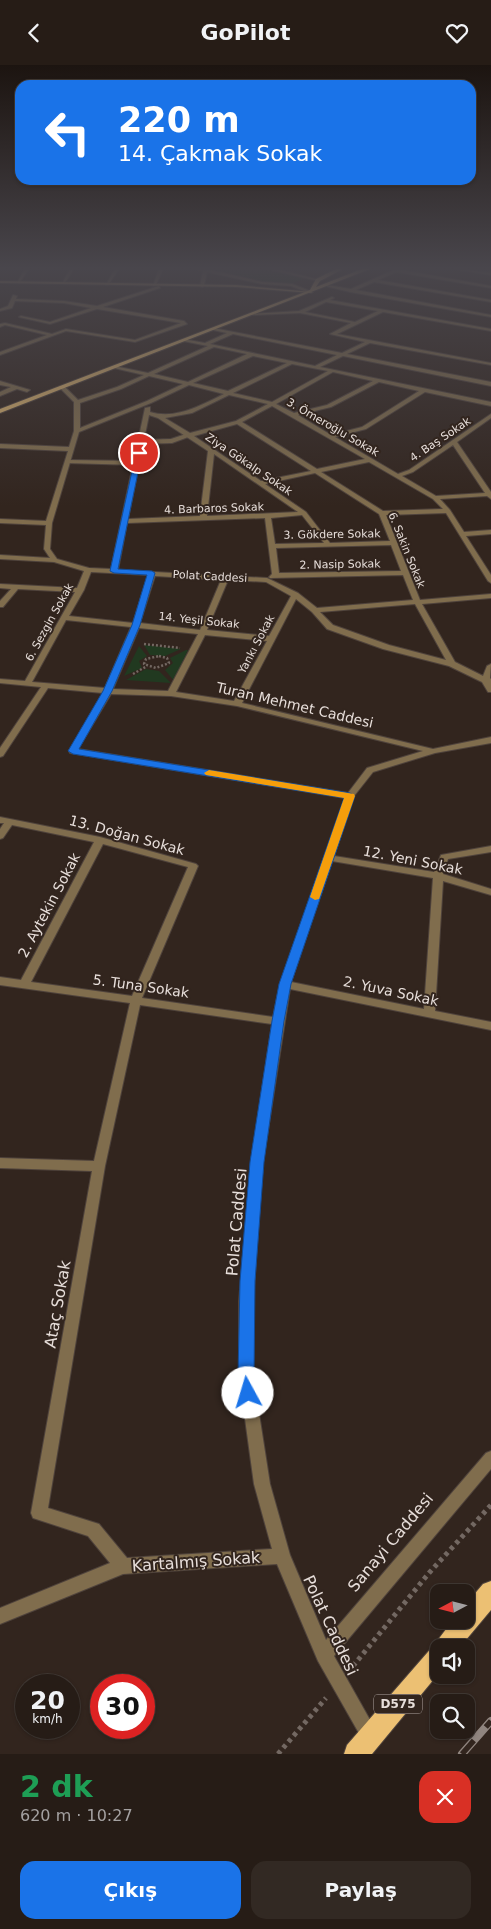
<!DOCTYPE html>
<html lang="tr">
<meta charset="utf-8">
<style>
:root{--surface:#261c16;--page:#322923;--text:#f1f3f6;--muted:#a4a1a1;--line:#423a35;--accent:#1a73e8}
body{margin:0;font-family:"DejaVu Sans",sans-serif;background:var(--page);color:var(--text);height:100vh;display:flex;flex-direction:column;font-size:19px;white-space:nowrap}
*{box-sizing:border-box;margin:0}
p{font-size:16px;color:var(--muted)}
.icon{flex:none;width:28px;height:28px;fill:none;stroke:currentColor;stroke-width:2;stroke-linecap:round;stroke-linejoin:round}
.map{position:relative;height:1689px;overflow:hidden}
.drawer{display:flex;flex-direction:column;background:var(--surface);flex:1}
.drawer>*{flex:none}
.banner{position:absolute;left:15px;top:15px;width:461px;height:105px;border-radius:15px;box-shadow:0 1px 4px #0004,0 0 0 1px var(--line);background:#1a73e8;color:#fff;overflow:hidden}
.needle{width:32px;rotate:263deg}
.buttons{position:absolute;left:430px;top:1519px;display:grid;gap:10px}
.buttons a{display:grid;place-items:center;width:45px;height:45px;border-radius:10px;background:var(--surface);box-shadow:0 1px 4px #0004,0 0 0 1px var(--line);font-size:25px}
.speed{position:absolute;left:15px;top:1609px;display:flex;gap:10px;font-size:25px;font-weight:700;text-align:center}
.speed>*{display:grid;place-content:center;width:65px;height:65px;border-radius:50%;background:var(--surface);box-shadow:0 1px 4px #0004,0 0 0 1px var(--line);line-height:1}
.speed small{font-size:12px;font-weight:400}
.speed .limit{border:8px solid #d22;background:#fff;color:#111}
.pin{position:absolute;display:grid;place-items:center;width:42px;height:42px;color:#fff;margin:-21px;border:2px solid #fff;border-radius:50%;box-shadow:0 1px 5px #0007}
.me{position:absolute;width:55px;margin:-28px;rotate:354deg;stroke-linejoin:round;filter:drop-shadow(0 0 4px #0008)}
.turn{display:flex;align-items:center;gap:18px;height:105px;padding:0 20px;font-size:22px}
.turn .icon{width:65px;height:65px;stroke-width:2.5}
.turn b{display:block;font-size:35px;line-height:42px}
.round{display:grid;place-items:center;flex:none;width:52px;height:52px;border-radius:15px;background:var(--page)}
.summary{display:flex;align-items:center;justify-content:space-between;height:85px;padding:0 20px}
h1{font-size:30px;font-weight:700;line-height:38px;color:#1e9e55}
.action{display:flex;gap:10px;margin-top:auto;padding:10px 20px}
.action a{flex:1;height:58px;border-radius:15px;background:var(--accent);color:#fff;font-size:20px;font-weight:700;line-height:58px;text-align:center}
.action a+a{background:var(--page);color:var(--text)}
header{display:flex;justify-content:space-between;align-items:center;height:65px;padding:0 20px;background:var(--surface);font-size:22px;font-weight:700}
.map>svg:first-child{display:block}
.green{fill:#213920}
.lines{fill:none;stroke-linecap:round;stroke-linejoin:round}
.service-casing{stroke:#4f433c;stroke-width:2}
.minor-casing{stroke:#4f433c;stroke-width:2}
.secondary-casing{stroke:#4f433c;stroke-width:2}
.primary-casing{stroke:#4f433c;stroke-width:2}
.trunk-casing{stroke:#4f433c;stroke-width:2}
.path-far1{stroke:#736862;stroke-width:2.5;stroke-dasharray:2 2;stroke-linecap:butt}
.path{stroke:#736862;stroke-width:5;stroke-dasharray:4 4;stroke-linecap:butt}
.service{fill:#806d4d;fill-rule:evenodd}
.minor{fill:#806d4d;fill-rule:evenodd}
.secondary{fill:#b39460;fill-rule:evenodd}
.primary{fill:#dab26d;fill-rule:evenodd}
.trunk{fill:#ecc073;fill-rule:evenodd}
.rail-casing{stroke:#90857f;stroke-width:8}
.rail{stroke:#32251e;stroke-width:5.5;stroke-dasharray:18;stroke-linecap:butt}
.route{fill:#1a73e8;stroke:#114b97}
.slow{fill:#f59e0b}
.labels{text-anchor:middle;stroke-width:4;stroke-linejoin:round;paint-order:stroke}
.far-street-label{font-size:11px;fill:#e7deda;stroke:#32251e}
.shield{fill:#32251e;stroke:#b1a6a2;stroke-width:1}
.shield-label{font-size:12px;font-weight:bold;fill:#e7deda}
.street-label{font-size:14px;fill:#e7deda;stroke:#32251e}
.near-street-label{font-size:16px;fill:#e7deda;stroke:#32251e}
</style>
<header><svg class="icon" aria-label="back" viewBox="0 0 24 24"><path d="M15 5l-7 7 7 7"/></svg>GoPilot<svg class="icon" aria-label="heart" viewBox="0 0 24 24"><path d="M12 20l-8-8c-3-5 5-10 8-4 3-6 11-1 8 4z"/></svg></header>
<div class="map">
<svg width="491" height="1689" viewBox="0 0 491 1689">
<rect width="100%" height="100%" fill="#32251e"/>
<g class="green">
<path d="M199,204H269L307,212L291,219L262,218Z"/>
<path d="M144,580L181,584L165,591L150,590Z"/>
<path d="M139,581L147,591L139,596L142,603L124,611Z"/>
<path d="M186,585H188L174,616L165,605L173,598L170,593Z"/>
<path d="M146,604L159,606L171,618L126,615Z"/>
</g>
<g class="lines">
<g class="service-casing">
<g id="service">
<path d="M159,221L160,223L103,242L184,256L187,259L135,277L66,266L0,290V287L47,270L5,260L0,262V259L5,258L52,269L66,264L135,275L181,258L97,244L50,259L19,252L21,251L50,257L91,243L64,238L15,236L12,243L0,246V244L8,241L13,230L17,231L16,234L64,236L97,241Z"/>
<path d="M0,316L30,325L27,327L17,324L0,331V327L11,322L0,320Z"/>
<path d="M189,368L192,370L191,371L172,378L141,379L138,377L141,375L171,374Z"/>
<path d="M68,395L137,396L140,398L137,400L66,398V396Z"/>
</g>
</g>
<g class="minor-casing">
<g id="minor">
<path d="M25,204H29L19,218H17Z"/>
<path d="M70,204H74L64,219H62Z"/>
<path d="M115,204H119L108,220H106Z"/>
<path d="M159,204H163L156,220L153,221Z"/>
<path d="M197,204H206L262,217L292,219L313,227L309,228L291,221L262,219L207,207L204,221L202,222L200,221L203,206Z"/>
<path d="M267,204H276L320,215L318,216Z"/>
<path d="M396,204L491,221V223L396,207L378,215L491,235V237L374,217L356,225L491,250V252L350,227L325,221L327,220L351,224Z"/>
<path d="M457,204L491,208V210L459,205Z"/>
<path d="M332,232L334,233L330,235L491,264V266L383,247L337,269L491,298V300L370,278L347,289L491,317V321L343,291L320,302L491,337V341L425,327L366,364L335,372L398,409L409,405L491,349V353L457,377L491,427V434L487,431L440,434L450,445L464,467L491,465V469L466,471L491,510V518L488,516L446,448L386,450L420,535L491,529V533L422,539L455,597L483,611L487,601L491,599L490,613L491,614V627H488L482,617L449,601L383,584L327,564L312,547L296,534L242,638L433,684L491,672V678L435,688L373,707L354,731L334,791L434,807L441,790L491,781V787L448,794L443,809L491,824V830L443,816L435,946L491,957V965L290,924L263,1097L253,1236V1310L270,1419L290,1490L326,1575L486,1388L491,1386V1404L334,1591L379,1671L376,1677L370,1680L364,1677L318,1596L277,1499L123,1509L0,1559V1543L110,1498L88,1471L33,1453L31,1448L92,1106L0,1103V1093L94,1096L130,938L0,920V912L21,915L94,777L12,760L3,773L0,774V764L4,758H0V752L100,772L196,799L198,801L142,933L273,952L280,919L345,733L70,688L69,686L103,628L48,623L3,691L0,692V683L41,622L0,618V614L25,616L75,527L18,524L3,542H0V536L11,524L0,523V519L77,523L84,506L54,497L0,494V490L50,493L44,484L46,460L0,458V454L46,456L68,386L0,383V379L69,382L74,366V337L60,323V321H64L78,335L117,322L144,310L114,303V301L148,308L208,281L183,276V274L205,278L227,268L213,265V263L342,288L365,277L330,269L351,258L300,248L252,250L250,249L299,246ZM326,237L378,246L355,257L305,247ZM233,269L337,290L315,301L210,279ZM214,282L247,289L188,317L154,309ZM253,291L287,298L228,326L193,318ZM292,299L328,306L272,337L233,328ZM333,307L373,316L327,340L294,348L276,339ZM149,311L183,319L147,336L80,363V338L121,324ZM379,317L419,326L362,362L331,370L298,350L331,342ZM189,320L224,329C201,340 176,355 150,347V342L145,343L111,504L89,503L57,494L50,484L52,458L79,367L151,338ZM229,330L268,339L236,356L190,368L165,353L192,348ZM272,341L365,394L317,404L242,357ZM149,350L158,353L208,386L200,451L128,454ZM237,359L311,406L261,416L194,371ZM453,380L485,428L436,431L402,411L413,407ZM214,389L298,447L207,451ZM369,397L433,434L443,444L383,446L321,407ZM315,408L379,449L390,476L330,478L306,447L265,419ZM302,450L324,478L275,479L271,453ZM265,453L272,509L269,512L270,513L403,510L413,535L317,543L298,528L267,513L118,505L127,458ZM391,480L401,506L279,508L276,483ZM91,507L148,510L133,558L69,551L84,525ZM155,511L221,515L200,565L140,558ZM228,515L266,517L291,531L269,571L207,565ZM415,539L446,595L389,580L333,560L320,547ZM66,555L131,562L105,623L32,617ZM139,563L198,569L168,626L113,624ZM205,570L267,576L234,636L176,627ZM111,629L171,631L237,641L423,686L367,703L348,728L78,684ZM103,779L188,802L132,931L31,917ZM332,796L433,813L424,944L291,917ZM140,940L272,959L251,1097L239,1236V1310L254,1419L272,1484L127,1493L99,1459L48,1443L105,1101Z"/>
</g>
</g>
<g class="secondary-casing">
<path id="secondary" d="M0,216L236,220L313,227L311,228L236,222L0,218Z"/>
</g>
<g class="primary-casing">
<path id="primary" d="M336,204H343L320,216L316,222L362,204H370L0,348V344L310,225L316,214Z"/>
</g>
<g class="trunk-casing">
<path id="trunk" d="M491,1516V1545L460,1582H439V1608L372,1689H344L347,1680L434,1580L453,1555H466V1539L483,1519Z"/>
</g>
<g class="path-far1">
<path d="M144,579L180,583"/>
<path d="M159,591L167,593L169,598L156,603L144,599L146,594Z"/>
<path d="M133,609L147,601"/>
</g>
<g class="path">
<path d="M353,1601L429,1508L491,1440"/>
<path d="M278,1689L326,1633"/>
</g>
<use href="#service" class="service"/>
<use href="#minor" class="minor"/>
<use href="#secondary" class="secondary"/>
<use href="#primary" class="primary"/>
<use href="#trunk" class="trunk"/>
<g class="rail-casing">
<path id="rail" d="M462,1689L491,1656"/>
</g>
<use href="#rail" class="rail"/>
</g>
<linearGradient id="sky" x2="0" y2="1"><stop stop-color="#1c1410"/><stop offset="0.46" stop-color="#49464c"/><stop offset="1" stop-color="#49464c" stop-opacity="0"/></linearGradient>
<rect width="491" height="441" fill="url(#sky)"/>
<path class="route" d="M139,386L142,388L118,504L152,506L155,508L140,560L112,626L79,684L350,728L355,731L291,919L284,956L264,1097L255,1216L254,1310L257,1328L254,1333L248,1335L243,1333L238,1310L240,1216L250,1097L272,956L279,919L344,733L73,689L68,686L103,626L132,560L147,510L114,508L110,506L136,388Z"/>
<path class="slow" d="M209,705L354,729L355,731L319,834L315,835L310,832L344,733L206,710L204,708Z"/>
<g class="labels">
<g class="far-street-label">
<text transform="translate(333 362) rotate(30)" y="4">3. Ömeroğlu Sokak</text>
<text transform="translate(440 374) rotate(-34)" y="4">4. Baş Sokak</text>
<text transform="translate(249 399) rotate(34)" y="4">Ziya Gökalp Sokak</text>
<text transform="translate(214 443) rotate(-2)" y="4">4. Barbaros Sokak</text>
<text transform="translate(332 469) rotate(-1)" y="4">3. Gökdere Sokak</text>
<text transform="translate(407 485) rotate(68)" y="4">6. Sakin Sokak</text>
<text transform="translate(340 499) rotate(-1)" y="4">2. Nasip Sokak</text>
<text transform="translate(210 511) rotate(3)" y="4">Polat Caddesi</text>
<text transform="translate(199 555) rotate(6)" y="4">14. Yeşil Sokak</text>
<text transform="translate(49 557) rotate(-61)" y="4">6. Sezgin Sokak</text>
<text transform="translate(256 579) rotate(-62)" y="4">Yankı Sokak</text>
</g>
<rect class="shield" x="374" y="1629.5" width="48" height="19" rx="4"/>
<g class="shield-label">
<text x="398" y="1643">D575</text>
</g>
<g class="street-label">
<text transform="translate(295 640) rotate(13)" y="5">Turan Mehmet Caddesi</text>
<text transform="translate(127 770) rotate(15)" y="5">13. Doğan Sokak</text>
<text transform="translate(413 795) rotate(11)" y="5">12. Yeni Sokak</text>
<text transform="translate(49 840) rotate(-62)" y="5">2. Aytekin Sokak</text>
<text transform="translate(141 921) rotate(8)" y="5">5. Tuna Sokak</text>
<text transform="translate(391 926) rotate(12)" y="5">2. Yuva Sokak</text>
</g>
<g class="near-street-label">
<text transform="translate(236 1157) rotate(-85)" y="6">Polat Caddesi</text>
<text transform="translate(57 1239) rotate(-80)" y="6">Ataç Sokak</text>
<text transform="translate(390 1477) rotate(-50)" y="6">Sanayi Caddesi</text>
<text transform="translate(196 1496) rotate(-4)" y="6">Kartalmış Sokak</text>
<text transform="translate(331 1560) rotate(65)" y="6">Polat Caddesi</text>
</g>
</g>
</svg>
<div class="buttons">
<a><svg class="needle" viewBox="-14 -14 28 28"><path d="M0-13l5 13h-10z" fill="#e53935"/><path d="M0 13l5-13h-10z" fill="#a4a1a1"/></svg></a>
<a><svg class="icon" aria-label="sound" viewBox="0 0 24 24"><path d="M4 9h4l5-4v14l-5-4H4zM17 9q2 3 0 6"/></svg></a>
<a><svg class="icon" aria-label="search" viewBox="0 0 24 24"><circle cx="10" cy="10" r="6"/><path d="M15 15l6 6"/></svg></a>
</div>
<div class="speed"><div>20<small>km/h</small></div><div class="limit">30</div></div>
<div class="pin" style="left:139px;top:388px;background:#d93025"><svg class="icon" aria-label="arrive" viewBox="0 0 24 24"><path d="M6 21V4h12l-3 4 3 4H6"/></svg></div>
<svg class="me" style="left:248px;top:1328px" viewBox="-20 -20 40 40"><circle r="19" fill="#fff"/><path d="M0-13L10 11 0 6-10 11z" fill="#1a73e8"/></svg>
<div class="banner">
<div class="turn"><svg class="icon" aria-label="left" viewBox="0 0 24 24"><path d="M17 20v-9H6M10 6l-5 5 5 5"/></svg><div><b>220 m</b>14. Çakmak Sokak</div></div>
</div>
</div>
<section class="drawer">
<div class="summary"><div><h1>2 dk</h1><p>620 m · 10:27</p></div><a class="round" style="background:#d93025;color:#fff"><svg class="icon" aria-label="close" viewBox="0 0 24 24"><path d="M6 6l12 12M18 6L6 18"/></svg></a></div>
<div class="action"><a>Çıkış</a><a>Paylaş</a></div>
</section>
